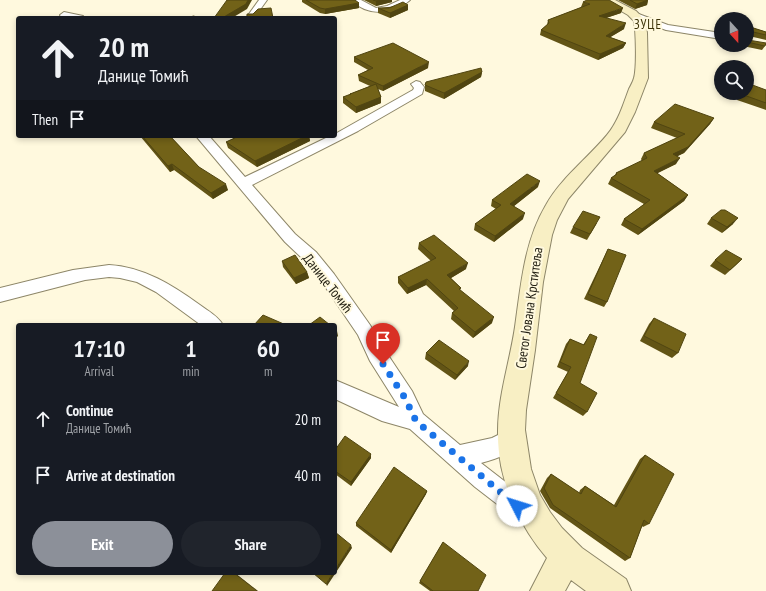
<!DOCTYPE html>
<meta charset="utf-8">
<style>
:root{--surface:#171b24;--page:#20242c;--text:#f1f3f6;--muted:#9ea1a6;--accent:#8c9099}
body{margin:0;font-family:"PT Sans Narrow",sans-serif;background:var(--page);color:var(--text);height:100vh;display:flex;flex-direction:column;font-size:15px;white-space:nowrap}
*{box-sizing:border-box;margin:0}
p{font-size:13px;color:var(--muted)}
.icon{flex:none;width:22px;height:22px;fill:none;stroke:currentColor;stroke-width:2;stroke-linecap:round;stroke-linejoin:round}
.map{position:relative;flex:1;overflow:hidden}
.side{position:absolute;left:16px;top:323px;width:321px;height:252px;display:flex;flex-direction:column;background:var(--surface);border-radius:4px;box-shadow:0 2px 6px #0003}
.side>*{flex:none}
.top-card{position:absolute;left:16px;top:16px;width:321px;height:122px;border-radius:4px;box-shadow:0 2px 6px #0003;background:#171b24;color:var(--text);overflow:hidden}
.needle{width:26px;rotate:159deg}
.buttons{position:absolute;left:714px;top:12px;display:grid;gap:8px}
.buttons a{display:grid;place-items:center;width:40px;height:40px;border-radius:50%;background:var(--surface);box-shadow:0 2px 6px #0003;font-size:20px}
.pin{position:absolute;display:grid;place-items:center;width:34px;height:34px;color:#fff;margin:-41px -17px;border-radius:50% 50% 50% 0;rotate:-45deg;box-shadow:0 0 4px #0007}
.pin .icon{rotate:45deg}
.me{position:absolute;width:44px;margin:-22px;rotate:310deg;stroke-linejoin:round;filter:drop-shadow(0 0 3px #0008)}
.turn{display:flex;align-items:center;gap:14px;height:84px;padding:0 16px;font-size:18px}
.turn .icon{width:52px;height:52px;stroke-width:2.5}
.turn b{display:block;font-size:28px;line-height:34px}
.then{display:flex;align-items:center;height:38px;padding:0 16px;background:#0003;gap:8px;font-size:15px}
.eta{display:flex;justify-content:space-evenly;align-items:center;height:68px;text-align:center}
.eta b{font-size:24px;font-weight:600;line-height:28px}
.button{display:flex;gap:8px;margin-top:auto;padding:8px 16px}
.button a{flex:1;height:46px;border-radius:24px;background:var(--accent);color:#fff;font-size:16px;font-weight:600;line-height:46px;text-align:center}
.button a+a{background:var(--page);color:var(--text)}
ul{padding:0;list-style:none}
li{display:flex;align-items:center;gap:12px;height:56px;padding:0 16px}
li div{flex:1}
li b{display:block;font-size:15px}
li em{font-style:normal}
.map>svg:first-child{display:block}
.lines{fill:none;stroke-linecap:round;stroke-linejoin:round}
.street-casing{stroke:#8d8668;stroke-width:2}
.secondary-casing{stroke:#8d8668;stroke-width:2}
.street{fill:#fff;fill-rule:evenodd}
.secondary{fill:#f8efc4;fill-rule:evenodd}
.wall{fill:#625415}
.shaded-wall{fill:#504511}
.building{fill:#726218;stroke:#504511}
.route{stroke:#1a73e8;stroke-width:7;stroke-dasharray:0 12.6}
.labels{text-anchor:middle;stroke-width:4;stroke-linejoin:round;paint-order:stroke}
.far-quarter-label{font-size:13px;letter-spacing:1px;fill:#3c3308;stroke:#fff9de}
.street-label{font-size:14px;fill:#211e12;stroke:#fff9de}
</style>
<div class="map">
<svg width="766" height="591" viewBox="0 0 766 591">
<rect width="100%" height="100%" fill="#fff9de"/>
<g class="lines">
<g class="street-casing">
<g id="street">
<path d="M259,0H267L254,18H246Z"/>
<path d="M351,0H361L376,8L387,6L400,0H410C393,16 367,16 351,0Z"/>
<path d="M64,12L83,16L84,18L61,17L60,15Z"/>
<path d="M636,13L668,25L721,33V39L666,30L633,18L632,16L633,14Z"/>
<path d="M416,81L420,82L424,87L422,94L358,131L252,185L295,234L316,252L334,274L370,325L384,349L412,391L423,414L460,445L492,438L512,428L520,431L523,438C516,453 496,459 481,463L539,508L543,516L539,524L531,528L523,524L475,487L410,429L382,421L335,399V380L399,407L370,361L358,335L322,282L304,260L285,242L196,136H209L245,177L330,136H335V134L413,90L414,88L411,84Z"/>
<path d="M109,265C144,267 172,285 200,305C208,311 218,316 223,325H201L156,292L137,282L120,278L109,277L85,280L0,302V288L73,270Z"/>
</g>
</g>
<g class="secondary-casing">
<path id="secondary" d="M602,0H615L636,11L645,20L647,33L648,78L635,112L625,132L568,199L557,220L552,235L543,282L535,350L526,410L525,430L531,469L540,495L550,512L562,528L582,548L626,579L631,591H586L571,580L565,591H530L547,558C517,523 497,477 498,431C498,396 510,361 515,327C521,285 524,242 546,205C561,178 587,159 607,135C618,122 623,105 629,89C631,85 633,82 634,78C637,68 636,31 634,21L628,15Z"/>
</g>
<use href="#street" class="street"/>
<use href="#secondary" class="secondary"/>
</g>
<g class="wall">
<path d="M302,0H355L359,8L325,14L320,13L302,2Z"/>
<path d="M364,0H392V2L376,6Z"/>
<path d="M618,0H648L647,5L635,9Z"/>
<path d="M583,2L621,13L606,18L624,29L610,37L626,43L623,48L598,60L540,35L541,30L547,25L548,20L582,7H581Z"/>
<path d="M408,5V10L390,18L378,13V8Z"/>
<path d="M747,26L766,32V40L749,36L748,40L765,46L762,50L738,45H747Z"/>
<path d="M718,35H721V41L716,40Z"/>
<path d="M354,57L428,68L383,91L378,89L381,97V103L356,113L343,103V97L350,95V94L370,86L359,81L358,75L368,70L354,62Z"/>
<path d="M482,72L481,77L444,99L425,91V85Z"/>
<path d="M766,90V110L737,100L740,93H747Z"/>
<path d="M714,118L710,124L684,153L677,156L676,164L657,173L688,195L684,201L638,235L621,225L624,219L644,204L608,184L611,178L615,175L616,173L642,161L641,159L644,153L677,138L651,128L654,122Z"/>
<path d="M140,136H170L199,167L228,190L213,199L174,170L170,172Z"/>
<path d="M239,136H309L310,141L257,167L228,148L226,142Z"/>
<path d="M538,187L514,206L523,219L494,242L474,230L475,224L496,209L491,206L492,200Z"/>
<path d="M711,218L733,224L722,233L707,224Z"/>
<path d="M597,223L587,240L570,233L573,227Z"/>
<path d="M419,243L466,269L451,278L461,288L460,290L492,323L473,338L451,319L452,313L454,311L426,285L407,294L398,283V277L431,261L418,249Z"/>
<path d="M608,249L607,302L604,307L584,299Z"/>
<path d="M742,259L736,265L725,275L710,266L715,260Z"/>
<path d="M282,261L307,272L309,278L296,284L283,267Z"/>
<path d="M654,318L678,353L672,358L640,341L649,324Z"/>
<path d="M590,334L580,383L587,412L583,416L553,398L568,372L557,367L566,344L570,339L583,345Z"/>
<path d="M426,353L468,366L455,380L425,359Z"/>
<path d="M335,450L371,458L351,486L335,474Z"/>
<path d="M645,455L649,524L643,527L642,526L630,558L625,561L550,508L540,491L547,478L551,474L579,493L580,490L585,486L614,505L640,459Z"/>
<path d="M427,491L426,494L391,553L356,526V523Z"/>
<path d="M443,542L478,591H430L419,583Z"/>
</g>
<g class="shaded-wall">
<path d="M248,0H252L247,9L232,18H222Z"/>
<path d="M381,0H392V2L376,6V1Z"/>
<path d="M648,0L647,5L635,9L637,4Z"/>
<path d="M359,3V8L325,14V9Z"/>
<path d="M408,5V10L390,18V13Z"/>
<path d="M623,8L621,13L597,21L599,16Z"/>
<path d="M626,23L624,29L604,41L606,36Z"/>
<path d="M626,43L623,48L598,60L600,54Z"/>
<path d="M429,62L428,68L383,91V86Z"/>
<path d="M482,72L481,77L444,99V93Z"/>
<path d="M381,97V103L356,113V107Z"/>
<path d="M714,118L710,124L684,153L670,160L673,154Z"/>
<path d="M306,136H309L310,141L257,167L255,161Z"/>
<path d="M680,158L676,164L650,177L654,171Z"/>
<path d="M172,164L174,170L170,172L168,166Z"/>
<path d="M540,181L538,187L509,210L510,204Z"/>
<path d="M226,184L228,190L213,199L211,193Z"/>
<path d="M688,195L684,201L638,235L642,229Z"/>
<path d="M525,213L523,219L494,242L495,236Z"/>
<path d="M738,218L733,224L722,233L727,227Z"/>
<path d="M468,263L466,269L446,281L447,275Z"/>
<path d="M307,272L309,278L296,284L294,278Z"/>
<path d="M427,279L426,285L407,294L408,288Z"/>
<path d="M494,317L492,323L473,338L475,332Z"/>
<path d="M337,331L338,336L335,339V332Z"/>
<path d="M469,361L468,366L455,380L457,375Z"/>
<path d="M371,454V458L351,486V482Z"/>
<path d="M427,491L426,494L391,553V550Z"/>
<path d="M351,545L352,548L327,586L326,584L333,573H335V570Z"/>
<path d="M234,573H235L258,591H257Z"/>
</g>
<g class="building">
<path d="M227,0H248L246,4L222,18H214Z"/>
<path d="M306,0H355L359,3L325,9L320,8Z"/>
<path d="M373,0H381L376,1Z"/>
<path d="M587,0H609L623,8L599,16L626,23L606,36L626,43L600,54L541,30L549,23L548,20L590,4L583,2Z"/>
<path d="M630,0H648L637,4Z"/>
<path d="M403,2L408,5L390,13L378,8H389Z"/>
<path d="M271,8L273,18H247V14H253L258,9Z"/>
<path d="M193,16L202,18H190Z"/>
<path d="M747,26L766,32V35L749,31L748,40L766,43L765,46L747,42Z"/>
<path d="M393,43L429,62L383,86L358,75L373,68L354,57Z"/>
<path d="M481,68L482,72L444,93L425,85L426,82Z"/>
<path d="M747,83L766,90V103L741,94V93H747Z"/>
<path d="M376,84L381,97L356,107L343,97L351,94H350Z"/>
<path d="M675,104L714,118L688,147L673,154L680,158L654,171L688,195L642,229L624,219L650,200L611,178L617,174L616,173L647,158L644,153L685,134L654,122Z"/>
<path d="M142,136H170L199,167L226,184L211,193L172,164L168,166Z"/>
<path d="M239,136H306L255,161L226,142Z"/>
<path d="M527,174L540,181L510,204L525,213L495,236L475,224L501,205L492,200Z"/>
<path d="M721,210H725L738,218L727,227L711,218Z"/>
<path d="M583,211L600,217L590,234L573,227Z"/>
<path d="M434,235L468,263L447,275L461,288L459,289L494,317L475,332L452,313L458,308L427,279L408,288L398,277L436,258L419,243Z"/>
<path d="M608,249L626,255L607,302L588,294Z"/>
<path d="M726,250L742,259L730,270L715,260Z"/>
<path d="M295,255L307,272L294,278L282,261Z"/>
<path d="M263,315L286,325H254Z"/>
<path d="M320,317L330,325H309Z"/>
<path d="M654,318L686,334L678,353L644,336Z"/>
<path d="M590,334L597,337L580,383L597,393L587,412L556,393L571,367L560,362L570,339L584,345Z"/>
<path d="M439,340L469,361L457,375L426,353Z"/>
<path d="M345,436L371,454L351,482L335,471V450Z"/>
<path d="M645,455L674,474L649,524L644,520L630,558L553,505L544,488L551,474L581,494L585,486L616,507Z"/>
<path d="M394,467L427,491L391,550L356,523Z"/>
<path d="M335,532L351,545L335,570Z"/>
<path d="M443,542L486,575L478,591H433L420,581Z"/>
<path d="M225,573H234L257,591H212Z"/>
<path d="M313,573H333L326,584Z"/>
</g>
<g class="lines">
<path class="route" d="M383,364L405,398L416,421L517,506"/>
</g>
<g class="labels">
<g class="far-quarter-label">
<text x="648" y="29">ЗУЦЕ</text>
</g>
<g class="street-label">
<text transform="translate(328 283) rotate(52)" y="5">Данице Томић</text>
<text transform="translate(529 308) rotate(-82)" y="5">Светог Јована Крститеља</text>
</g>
</g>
</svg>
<div class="buttons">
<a><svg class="needle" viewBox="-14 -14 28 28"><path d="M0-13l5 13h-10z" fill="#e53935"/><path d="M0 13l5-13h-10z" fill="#9ea1a6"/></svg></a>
<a><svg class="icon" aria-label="search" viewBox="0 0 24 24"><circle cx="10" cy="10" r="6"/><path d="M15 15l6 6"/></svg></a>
</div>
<div class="pin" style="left:383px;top:364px;background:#d93025"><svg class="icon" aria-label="arrive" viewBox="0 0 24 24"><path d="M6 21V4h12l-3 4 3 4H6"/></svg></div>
<svg class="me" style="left:517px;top:506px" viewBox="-20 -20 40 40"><circle r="19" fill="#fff"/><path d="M0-13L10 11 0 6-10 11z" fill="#1a73e8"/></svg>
<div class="top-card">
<div class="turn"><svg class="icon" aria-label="ahead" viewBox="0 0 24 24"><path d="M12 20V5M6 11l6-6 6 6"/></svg><div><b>20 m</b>Данице Томић</div></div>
<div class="then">Then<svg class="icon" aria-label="arrive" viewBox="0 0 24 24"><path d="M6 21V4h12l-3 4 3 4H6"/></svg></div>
</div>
<section class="side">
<div class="eta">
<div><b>17:10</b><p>Arrival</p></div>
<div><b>1</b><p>min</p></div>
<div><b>60</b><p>m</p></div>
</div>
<ul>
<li><svg class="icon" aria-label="ahead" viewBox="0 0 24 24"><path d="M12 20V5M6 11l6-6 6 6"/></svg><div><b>Continue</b><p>Данице Томић</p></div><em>20 m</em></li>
<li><svg class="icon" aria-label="arrive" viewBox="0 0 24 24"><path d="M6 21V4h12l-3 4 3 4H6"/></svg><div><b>Arrive at destination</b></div><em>40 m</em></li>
</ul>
<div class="button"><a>Exit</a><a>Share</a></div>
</section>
</div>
